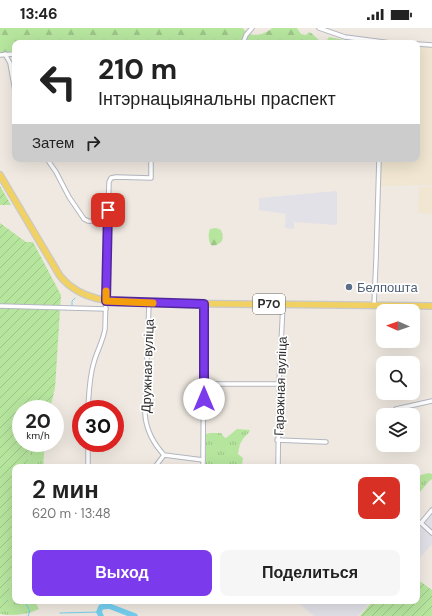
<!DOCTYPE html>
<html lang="ru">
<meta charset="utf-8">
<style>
:root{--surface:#fff;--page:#f6f6f6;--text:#222;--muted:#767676;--accent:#7c3aed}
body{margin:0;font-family:"DM Sans",sans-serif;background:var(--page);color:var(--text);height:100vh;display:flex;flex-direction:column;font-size:15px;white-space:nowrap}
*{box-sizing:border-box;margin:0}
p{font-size:13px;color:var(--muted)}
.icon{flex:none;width:22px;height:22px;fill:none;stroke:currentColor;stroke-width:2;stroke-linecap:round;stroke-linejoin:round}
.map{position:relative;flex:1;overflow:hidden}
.sheet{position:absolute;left:12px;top:436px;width:408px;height:140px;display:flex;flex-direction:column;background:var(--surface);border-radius:8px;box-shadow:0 4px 16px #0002}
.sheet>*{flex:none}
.guide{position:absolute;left:12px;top:12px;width:408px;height:122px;border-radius:8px;box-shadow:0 4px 16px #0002;background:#fff;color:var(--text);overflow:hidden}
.needle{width:26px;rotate:272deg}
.tools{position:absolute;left:376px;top:276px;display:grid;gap:8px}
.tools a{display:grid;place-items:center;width:44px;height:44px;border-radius:8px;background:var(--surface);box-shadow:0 4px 16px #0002;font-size:20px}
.speed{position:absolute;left:12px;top:372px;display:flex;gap:8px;font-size:20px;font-weight:700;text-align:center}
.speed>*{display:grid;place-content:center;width:52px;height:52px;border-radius:50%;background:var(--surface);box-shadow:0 4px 16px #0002;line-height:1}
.speed small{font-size:10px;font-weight:400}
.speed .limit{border:6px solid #d22;background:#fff;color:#111}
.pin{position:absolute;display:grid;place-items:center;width:34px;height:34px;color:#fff;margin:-17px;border-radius:8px;box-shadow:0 2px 6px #0006}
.me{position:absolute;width:44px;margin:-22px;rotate:0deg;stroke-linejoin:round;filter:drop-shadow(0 0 3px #0008)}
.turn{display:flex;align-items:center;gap:14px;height:84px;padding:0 20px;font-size:18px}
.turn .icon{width:52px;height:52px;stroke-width:2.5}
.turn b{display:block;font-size:28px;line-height:34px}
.then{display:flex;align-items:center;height:38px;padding:0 20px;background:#0003;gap:8px;font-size:15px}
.round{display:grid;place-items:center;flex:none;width:42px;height:42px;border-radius:8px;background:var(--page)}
.overview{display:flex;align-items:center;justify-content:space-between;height:68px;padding:0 20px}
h1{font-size:24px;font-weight:600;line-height:30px}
.primary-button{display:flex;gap:8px;margin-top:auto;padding:8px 20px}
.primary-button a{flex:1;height:46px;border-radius:8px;background:var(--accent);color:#fff;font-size:16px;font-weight:600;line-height:46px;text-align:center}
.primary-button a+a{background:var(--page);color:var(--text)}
.status{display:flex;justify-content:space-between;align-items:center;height:28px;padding:0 20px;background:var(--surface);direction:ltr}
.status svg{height:11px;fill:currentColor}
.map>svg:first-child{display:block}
.industrial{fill:#e3e1e8}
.education{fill:#f0e6d1}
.grass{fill:url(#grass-tufts)}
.forest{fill:url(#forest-firs)}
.garden{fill:url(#garden-furrows)}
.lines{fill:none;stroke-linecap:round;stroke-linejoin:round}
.stream{stroke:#75cff0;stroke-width:1}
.river{stroke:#75cff0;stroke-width:5.5}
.street-casing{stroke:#b4b7c1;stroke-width:5.5}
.primary-casing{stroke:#c9c9c9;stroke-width:8}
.street{stroke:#fff;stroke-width:3.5}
.primary{stroke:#f2d163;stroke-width:5.5}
.route-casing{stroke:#51269a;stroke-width:10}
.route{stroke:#7c3aed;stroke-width:7}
.slow{stroke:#f59e0b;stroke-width:7}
.service-dot{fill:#5c6f8a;stroke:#fff;stroke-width:1.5}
.labels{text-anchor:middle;stroke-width:3.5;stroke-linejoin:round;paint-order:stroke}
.shield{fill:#fff;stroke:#6d6d6d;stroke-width:1}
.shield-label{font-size:12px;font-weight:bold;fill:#2e2e2e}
.service-label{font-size:13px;fill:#4e5e75;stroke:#fff;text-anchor:start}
.street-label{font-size:13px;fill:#2e2e2e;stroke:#fff}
</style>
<div class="status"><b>13:46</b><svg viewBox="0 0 49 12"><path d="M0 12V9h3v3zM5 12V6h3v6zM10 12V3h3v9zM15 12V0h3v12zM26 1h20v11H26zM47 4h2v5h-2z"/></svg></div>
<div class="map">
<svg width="432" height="588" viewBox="0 0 432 588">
<defs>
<pattern id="grass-tufts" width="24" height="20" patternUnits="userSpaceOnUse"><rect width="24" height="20" fill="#b6e59e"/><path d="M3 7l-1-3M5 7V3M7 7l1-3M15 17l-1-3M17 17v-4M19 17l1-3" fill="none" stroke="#9dc588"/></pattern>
<pattern id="forest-firs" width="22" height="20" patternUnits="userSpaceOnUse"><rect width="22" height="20" fill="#b6e59e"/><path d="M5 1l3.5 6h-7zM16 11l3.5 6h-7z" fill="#9dc588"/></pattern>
<pattern id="garden-furrows" width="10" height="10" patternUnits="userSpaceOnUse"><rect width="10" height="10" fill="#b6e59e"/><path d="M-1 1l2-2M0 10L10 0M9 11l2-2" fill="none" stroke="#9dc588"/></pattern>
</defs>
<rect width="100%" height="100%" fill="#efe9e1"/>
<g class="industrial">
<path d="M337,163V197L294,194V201L285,200L286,186L259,182V170Z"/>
<path d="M432,487V516L421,529L417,526V494L422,498Z"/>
<path d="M296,573H371L358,588H314Z"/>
</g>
<g class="education">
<path d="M417,19H432V157L381,158V131H417Z"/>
<path d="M419,159H432V186L418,185Z"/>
</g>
<g class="grass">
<path d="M237,401L250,402C248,407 244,408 242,413C239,416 239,422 238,426L243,430L242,437L245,439H208L206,437V406L210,405H221L224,409L226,410Z"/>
<path d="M33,415H45L43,439H26Z"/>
<path d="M429,445L432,446V451L428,454L417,468V448Z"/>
<path d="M15,526V573H35L39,581C27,587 13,588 0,586V583L7,576Z"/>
</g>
<g class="forest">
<path d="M0,0H243C249,11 265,7 272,0H297L301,6L306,7L309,4C315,7 318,13 325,15L329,9L359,15H15V25H0Z"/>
<path d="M216,200L221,202C225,212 222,216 212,218C208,214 208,205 210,201Z"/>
</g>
<g class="garden">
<path d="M0,158L11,177H0Z"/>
<path d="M0,195L26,214H33L61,267L55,360L50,381H21V415H33L26,439H15V500L14,509L15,526L7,578L0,584Z"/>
<path d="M417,551L432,562V588H360L373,573H417Z"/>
</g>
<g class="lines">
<g class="stream">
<path d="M72,277V273L75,270"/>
<path d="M26,576L30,583L28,588"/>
<path d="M60,585L99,584"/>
</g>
<path class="river" d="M101,588L99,584L101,579L109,578L135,588"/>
<g class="street-casing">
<g id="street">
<path d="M319,0L345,9L391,15"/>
<path d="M243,15L246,7L252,0"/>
<path d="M417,16L432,17"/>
<path d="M5,26L10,35L15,63"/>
<path d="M0,27L15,26"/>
<path d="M47,131L56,144L69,169L84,191L88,193L107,194"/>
<path d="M149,275L145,386C146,401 154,416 164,427L203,432"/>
<path d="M374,277L376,232L379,131"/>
<path d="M0,278L106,281"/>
<path d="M204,356H279"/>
<path d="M88,381C89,365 89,350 94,334C97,323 103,313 105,301L109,154L111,150L116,149L151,150V131"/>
<path d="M396,381L432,373"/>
<path d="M277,412L326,414"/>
<path d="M88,439V415"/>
<path d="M155,439L164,427"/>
<path d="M203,439L204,276"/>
<path d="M278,439L279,356L283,276"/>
<path d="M432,482L421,495L432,505"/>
</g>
</g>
<g class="primary-casing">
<path id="primary" d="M0,147L60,248C82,275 116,274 149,275L432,278"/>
</g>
<use href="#street" class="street"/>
<use href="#primary" class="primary"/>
</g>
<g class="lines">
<g class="route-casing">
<path id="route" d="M108,182L106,273L204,276V371"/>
</g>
<use href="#route" class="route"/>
<path class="slow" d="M106,263V273L153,275"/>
</g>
<circle class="service-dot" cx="349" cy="259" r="4"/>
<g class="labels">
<rect class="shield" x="253" y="266" width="32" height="20" rx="3"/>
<g class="shield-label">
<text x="269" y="280">Р70</text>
</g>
<g class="service-label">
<text x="357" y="264">Белпошта</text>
</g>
<g class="street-label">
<text transform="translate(147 338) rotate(-88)" y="5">Дружная вуліца</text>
<text transform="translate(280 358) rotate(-88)" y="5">Гаражная вуліца</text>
</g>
</g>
</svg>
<div class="tools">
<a><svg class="needle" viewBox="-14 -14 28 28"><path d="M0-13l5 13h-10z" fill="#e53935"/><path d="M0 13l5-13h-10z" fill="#767676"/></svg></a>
<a><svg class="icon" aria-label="search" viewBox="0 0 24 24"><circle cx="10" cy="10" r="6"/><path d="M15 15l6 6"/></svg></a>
<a><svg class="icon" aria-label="layers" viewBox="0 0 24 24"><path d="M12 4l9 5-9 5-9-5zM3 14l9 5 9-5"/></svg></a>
</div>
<div class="speed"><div>20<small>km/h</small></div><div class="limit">30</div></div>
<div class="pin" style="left:108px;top:182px;background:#d93025"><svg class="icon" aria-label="arrive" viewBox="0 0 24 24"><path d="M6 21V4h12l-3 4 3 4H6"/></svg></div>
<svg class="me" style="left:204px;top:371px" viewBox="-20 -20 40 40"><circle r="19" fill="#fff"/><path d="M0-13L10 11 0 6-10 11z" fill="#7c3aed"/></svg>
<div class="guide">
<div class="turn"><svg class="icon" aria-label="left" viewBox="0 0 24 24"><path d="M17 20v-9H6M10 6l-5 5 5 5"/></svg><div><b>210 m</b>Інтэрнацыянальны праспект</div></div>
<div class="then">Затем<svg class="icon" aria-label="right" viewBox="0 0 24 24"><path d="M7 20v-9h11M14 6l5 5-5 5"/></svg></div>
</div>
<section class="sheet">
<div class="overview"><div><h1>2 мин</h1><p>620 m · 13:48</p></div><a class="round" style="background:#d93025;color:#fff"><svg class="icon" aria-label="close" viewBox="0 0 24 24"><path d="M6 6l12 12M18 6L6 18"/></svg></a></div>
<div class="primary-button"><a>Выход</a><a>Поделиться</a></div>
</section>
</div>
